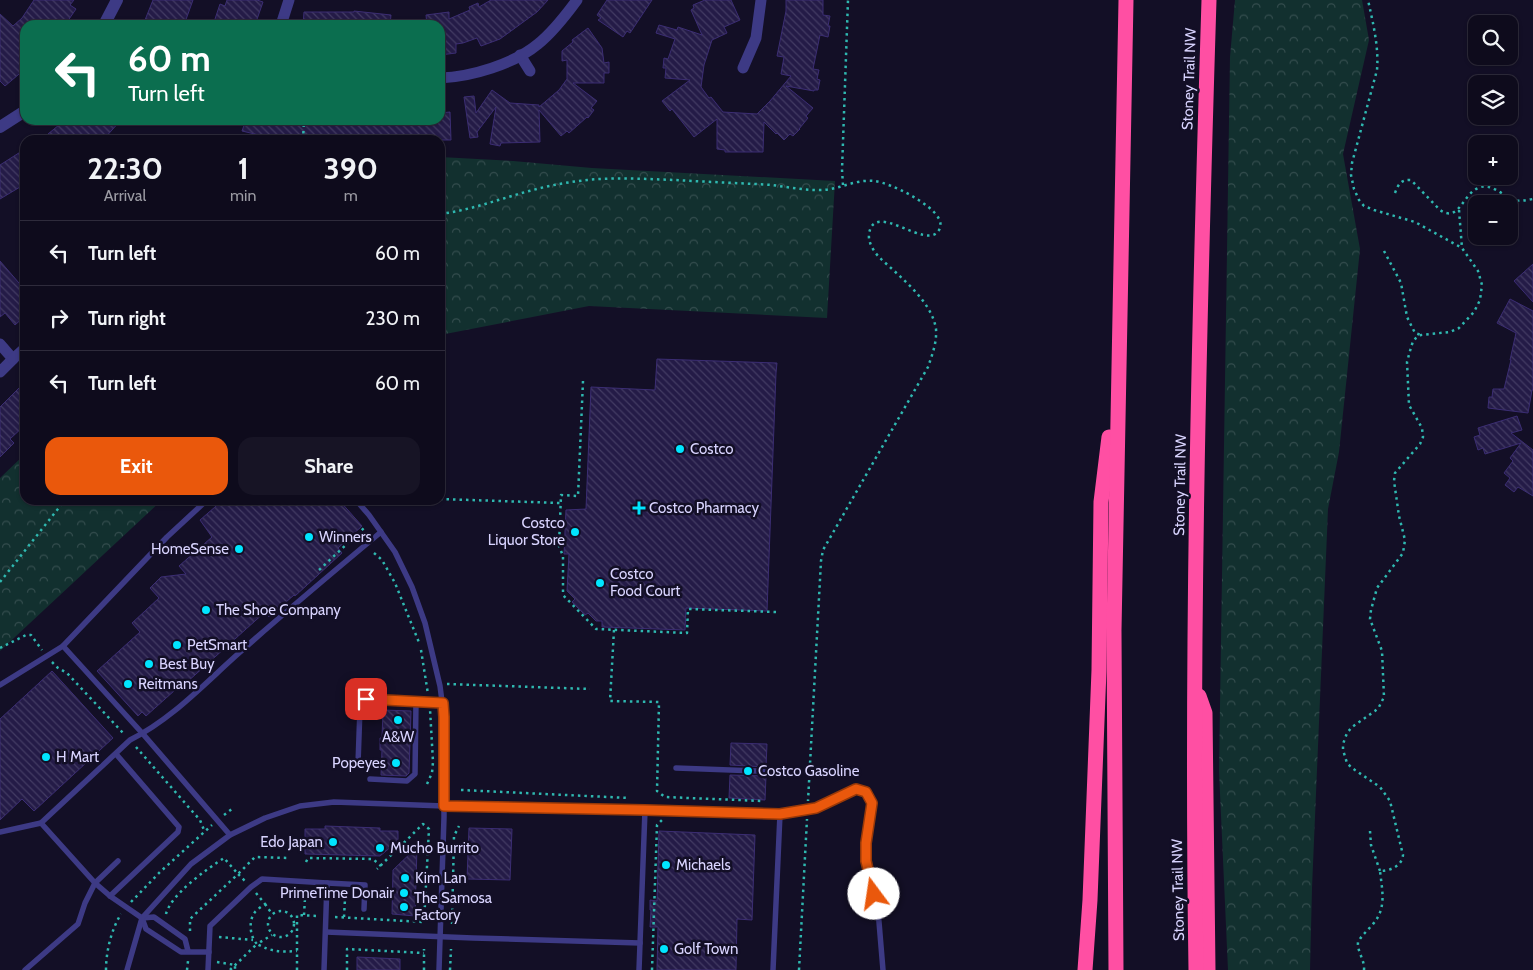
<!DOCTYPE html>
<meta charset="utf-8">
<style>
:root{--surface:#0e0b1c;--page:#171425;--text:#f1f3f6;--muted:#9b9ba3;--line:#2e2b3b;--accent:#ea580c}
body{margin:0;font-family:Cabin,sans-serif;background:var(--page);color:var(--text);height:100vh;display:flex;flex-direction:column;font-size:19px;white-space:nowrap}
*{box-sizing:border-box;margin:0}
p{font-size:16px;color:var(--muted)}
.icon{flex:none;width:28px;height:28px;fill:none;stroke:currentColor;stroke-width:2;stroke-linecap:round;stroke-linejoin:round}
.map{position:relative;flex:1;overflow:hidden}
.sheet{position:absolute;left:20px;top:135px;width:425px;height:370px;display:flex;flex-direction:column;background:var(--surface);border-radius:15px;box-shadow:0 1px 4px #0004,0 0 0 1px var(--line)}
.sheet>*{flex:none}
.top-card{position:absolute;left:20px;top:20px;width:425px;height:105px;border-radius:15px;box-shadow:0 1px 4px #0004,0 0 0 1px var(--line);background:#0b6e4f;color:#fff;overflow:hidden}
.fabs{position:absolute;left:1468px;top:15px;display:grid;gap:10px}
.fabs a{display:grid;place-items:center;width:50px;height:50px;border-radius:10px;background:var(--surface);box-shadow:0 1px 4px #0004,0 0 0 1px var(--line);font-size:25px}
.pin{position:absolute;display:grid;place-items:center;width:42px;height:42px;color:#fff;margin:-21px;border-radius:10px;box-shadow:0 2px 8px #0006}
.me{position:absolute;width:55px;margin:-28px;rotate:346deg;stroke-linejoin:round;filter:drop-shadow(0 0 4px #0008)}
.turn{display:flex;align-items:center;gap:18px;height:105px;padding:0 25px;font-size:22px}
.turn .icon{width:65px;height:65px;stroke-width:2.5}
.turn b{display:block;font-size:35px;line-height:42px}
.eta{display:flex;justify-content:space-evenly;align-items:center;height:85px;text-align:center}
.eta b{font-size:30px;font-weight:700;line-height:35px}
.action{display:flex;gap:10px;margin-top:auto;padding:10px 25px}
.action a{flex:1;height:58px;border-radius:15px;background:var(--accent);color:#fff;font-size:20px;font-weight:700;line-height:58px;text-align:center}
.action a+a{background:var(--page);color:var(--text)}
ul{padding:0;list-style:none}
li{display:flex;align-items:center;gap:15px;height:65px;padding:0 25px;border-top:1px solid var(--line)}
li div{flex:1}
li b{display:block;font-size:19px}
li em{font-style:normal}
.map>svg:first-child{display:block}
.forest{fill:url(#forest-crowns)}
.building{fill:url(#building-back-hatch);stroke:#3b2d73}
.lines{fill:none;stroke-linecap:round;stroke-linejoin:round}
.path{stroke:#2fb8b0;stroke-width:2.5;stroke-dasharray:2.5 4;stroke-linecap:butt}
.service{stroke:#3d3a85;stroke-width:5.5}
.minor{stroke:#3d3a85;stroke-width:11}
.tertiary{stroke:#3d3a85;stroke-width:12}
.motorway{stroke:#ff4fa3;stroke-width:15}
.route-casing{stroke:#983908;stroke-width:12}
.route{stroke:#ea580c;stroke-width:9}
.poi-dot{fill:#00e5ff;stroke:#130f26;stroke-width:2}
.labels{text-anchor:middle;stroke-width:5;stroke-linejoin:round;paint-order:stroke}
.street-label{font-size:15px;fill:#d9d4ff;stroke:#130f26}
.poi-label{font-size:15px;fill:#d9d4ff;stroke:#130f26;text-anchor:start}
</style>
<div class="map">
<svg width="1533" height="970" viewBox="0 0 1533 970">
<defs>
<pattern id="forest-crowns" width="20" height="18" patternUnits="userSpaceOnUse" patternTransform="scale(1.25)"><rect width="20" height="18" fill="#12302f"/><path d="M2 6a3 3 0 1 1 6 0M12 15a3 3 0 1 1 6 0" fill="none" stroke="#344d4e"/></pattern>
<pattern id="building-back-hatch" width="6" height="6" patternUnits="userSpaceOnUse" patternTransform="scale(1.25)"><rect width="6" height="6" fill="#241b47"/><path d="M-1 5l2 2M0 0l6 6M5-1l2 2" fill="none" stroke="#433b63"/></pattern>
</defs>
<rect width="100%" height="100%" fill="#130f26"/>
<g class="forest">
<path d="M1235,0H1362L1369,40L1343,154L1360,249L1339,452L1328,509L1312,888L1310,970H1228L1219,771L1230,57Z"/>
<path d="M440,157L513,161L592,168L835,181L827,318L589,306L440,335Z"/>
<path d="M25,454V500H162L0,651V478Z"/>
</g>
<g class="building">
<path d="M34,0H74L70,5L76,9L65,25H25V69L5,86L0,81V14L13,26L22,18Z"/>
<path d="M153,0H193L184,25H143Z"/>
<path d="M227,0H257L263,2L255,25H213L220,4L225,6Z"/>
<path d="M491,0H548L537,12L500,39L481,46L477,38L463,43L456,44V53L440,55V25H427L426,15L449,12V19L470,10L469,7L478,3L479,7Z"/>
<path d="M607,0H652L630,33L627,31L623,37L598,20L601,18L597,15Z"/>
<path d="M705,0H731L740,20L724,27L727,33L712,40L704,65L701,87L709,98L711,97L723,112L757,114L770,101L791,76L781,74L784,57L777,56L786,11V0H823V15L830,16L828,26H830L828,37L820,35L813,69L819,70L817,79L820,80L818,90H814V91L786,86L813,108L806,116L808,118L799,129H800L793,136L790,134L784,140L777,133L776,134L764,122L763,152H725V150L717,149V119L694,137L672,109L670,111L662,101L690,80L665,78L666,68H663L664,58L668,59L675,39L656,33L659,25L677,30L678,27L702,35L691,10L694,8L693,5Z"/>
<path d="M354,11L391,15L390,25H303L304,12H354Z"/>
<path d="M588,28L602,48L604,63L609,62V73H604V83H573L597,101L591,108L594,110L588,118L587,117L569,133L567,131L561,136L539,110L540,142L501,143L500,146L490,144L496,107L477,132L478,137L470,138L464,97L474,96L476,113L492,90L510,103L539,105V107L559,90L567,79V60L562,61V51L573,42L572,40Z"/>
<path d="M450,112L451,140H358L332,138V139L263,136L242,131L246,120H440V113Z"/>
<path d="M65,120H121L103,140H53L48,134Z"/>
<path d="M25,149V184L0,199V165Z"/>
<path d="M0,261L25,290V316L15,325L5,313L0,317Z"/>
<path d="M1533,264V302L1514,281Z"/>
<path d="M1510,299L1533,311V390H1532L1528,413L1488,408L1489,397H1492L1493,389H1504L1511,360H1510L1516,333L1497,323Z"/>
<path d="M657,359L777,363L776,373L767,611L686,608L685,630L602,627V621H596L588,613L585,615L572,602L575,599L567,591L569,554H564L566,510L586,509L591,387L655,390Z"/>
<path d="M25,382V425L10,439L14,443L0,457V407Z"/>
<path d="M1517,416L1522,430L1511,433L1533,450V496L1518,487L1514,492L1505,485L1510,478L1504,473L1513,461L1510,458L1521,443L1485,454L1483,448L1478,450L1474,437L1480,435L1478,428Z"/>
<path d="M223,500H339L362,526L338,548L342,553L295,596L294,595L269,617L265,612L186,683L184,682L146,716L142,712L138,716L97,671L140,632L132,623L159,598L150,588L161,577L186,574L179,566L212,537L200,520Z"/>
<path d="M52,671L113,738L34,811L22,799L0,820V719Z"/>
<path d="M383,710L411,711L409,773L406,776L381,775L382,750H380V738H382Z"/>
<path d="M731,743L767,744L766,767L730,765Z"/>
<path d="M730,775L766,776L765,800L729,798Z"/>
<path d="M325,826L380,828V831H398V841L380,856L305,854V829H325Z"/>
<path d="M469,828L512,829L510,880L467,879Z"/>
<path d="M659,831L755,835L752,920L737,919L736,970H657L658,927H650L651,910H650V900L657,901Z"/>
<path d="M417,847L415,916L392,914L393,870Z"/>
<path d="M357,957L400,959V970H357Z"/>
</g>
<g class="lines">
<g class="path">
<path d="M303,140L304,120"/>
<path d="M843,185L842,170L848,0"/>
<path d="M1395,193C1398,185 1401,179 1411,180L1440,210C1459,223 1462,195 1478,188C1491,182 1503,196 1514,200C1520,202 1526,200 1533,199"/>
<path d="M1459,210L1462,248"/>
<path d="M440,214C472,210 502,198 533,190C551,185 569,182 587,180C616,177 646,179 675,180C707,182 740,183 772,185C787,187 802,190 818,190C838,191 853,179 874,181C891,183 931,203 939,219C941,223 941,227 939,230C927,252 874,199 869,234C868,243 874,252 880,258C899,276 932,301 936,329C937,343 932,355 928,367L823,550L821,561L808,801"/>
<path d="M1384,251L1401,283L1407,317L1415,333L1421,335"/>
<path d="M583,381L578,496L561,495L559,546L563,556V595L596,629L687,633L688,609L777,612"/>
<path d="M440,499L560,503"/>
<path d="M374,553L382,560L395,583L420,645"/>
<path d="M319,570L364,528"/>
<path d="M0,582L65,500"/>
<path d="M614,630L610,701L659,702L657,791L665,797L762,801"/>
<path d="M0,648L26,635H31L42,650"/>
<path d="M421,650L428,694"/>
<path d="M52,662L58,668L67,673L124,734"/>
<path d="M447,684L590,689"/>
<path d="M136,747L192,811L200,820L204,830"/>
<path d="M427,784L432,773L433,762L430,709"/>
<path d="M461,790L629,798"/>
<path d="M224,815L232,809"/>
<path d="M1370,831L1371,845L1380,871"/>
<path d="M306,862L308,858L373,859L381,866"/>
<path d="M256,893L265,904C262,906 258,909 255,912C248,921 250,937 257,944L272,935"/>
<path d="M131,902L160,872L212,825"/>
<path d="M265,904L272,914"/>
<circle cx="281" cy="924" r="13"/>
<path d="M166,914C171,894 207,869 224,858L238,874L255,857L290,858"/>
<path d="M304,915L305,898"/>
<path d="M335,917L424,922L429,829L423,824L377,869"/>
<path d="M344,917L345,899"/>
<path d="M452,924L454,836L459,826"/>
<path d="M190,931V919L238,874L246,882"/>
<path d="M219,937L253,940"/>
<path d="M217,962L235,965V970"/>
<path d="M106,970C106,952 111,930 121,914"/>
<path d="M187,970L188,961H190"/>
<path d="M230,970L257,944C272,952 281,952 297,951"/>
<path d="M297,970V915L318,916"/>
<path d="M347,970V949L424,953"/>
<path d="M424,970V949"/>
<path d="M450,970L451,949"/>
<path d="M652,970L657,825L663,819"/>
<path d="M799,970L807,819"/>
<path d="M1364,970C1365,960 1357,952 1358,942C1362,935 1368,930 1373,924C1387,908 1382,890 1380,871C1390,871 1402,866 1403,855L1390,801L1380,787L1352,768L1347,763L1343,750V744L1347,733L1352,727L1375,711L1379,707L1384,697L1382,651L1370,619L1371,610L1377,588L1403,553L1405,540L1399,516L1394,481L1395,473L1420,444L1423,437L1422,428L1409,405L1407,362L1410,351L1413,341L1416,338L1421,335L1450,332L1459,328L1474,312L1480,300L1482,285L1478,271L1462,248L1415,222L1374,210L1364,206L1359,200L1354,189L1351,175L1352,163L1377,70C1379,47 1373,23 1368,0"/>
</g>
<g class="service">
<path d="M356,500L369,515L395,552L412,587L425,623L440,686L444,717V817L439,970"/>
<path d="M63,646L143,734L230,835"/>
<path d="M0,685L63,646L167,537L207,500"/>
<path d="M358,764L360,708L367,699L443,703"/>
<path d="M676,768L781,772"/>
<path d="M370,779L407,781L415,774L416,702"/>
<path d="M41,823L95,883L110,896L142,918L146,929L181,952H209"/>
<path d="M0,832L41,823L130,740C172,719 204,684 239,653C285,612 333,572 381,532"/>
<path d="M327,883L365,885L364,909"/>
<path d="M110,896L178,832L179,827L116,754"/>
<path d="M142,918L154,917L185,939L188,951"/>
<path d="M326,932L473,938L640,943"/>
<path d="M25,970L78,924L85,903L95,883L118,861"/>
<path d="M127,970L142,918L191,864L230,835L265,818L300,806L334,802L444,806L645,810L780,814L816,808L856,789L866,792L871,803L866,843V861L878,910L883,970"/>
<path d="M208,970L210,926L251,887L262,879L327,883L324,970"/>
<path d="M639,970L645,810"/>
<path d="M773,970L780,814"/>
</g>
<g class="minor">
<path d="M281,25L289,0"/>
<path d="M520,55L530,71"/>
<path d="M743,68L756,38L761,0"/>
<path d="M440,78C471,77 514,64 538,44C553,32 566,15 577,0"/>
<path d="M0,344L13,359L0,372"/>
<path d="M13,359L25,348"/>
</g>
<g class="tertiary">
<path d="M104,25L117,0"/>
<path d="M0,127L25,111"/>
</g>
<g class="motorway">
<path d="M1199,696L1205,713L1208,970"/>
<path d="M1085,970L1090,900L1099,670L1101,502L1109,437"/>
<path d="M1116,970L1114,630L1126,0"/>
<path d="M1196,970C1191,647 1199,323 1209,0"/>
</g>
</g>
<g class="lines">
<g class="route-casing">
<path id="route" d="M366,699L443,703L444,717V806L645,810L780,814L816,808L856,789L866,792L872,803L866,843V861L874,894"/>
</g>
<use href="#route" class="route"/>
</g>
<g class="poi-dot">
<circle cx="680" cy="449" r="5"/>
<path d="M636.5 500.5h5v5h5v5h-5v5h-5v-5h-5v-5h5z"/>
<circle cx="575" cy="532" r="5"/>
<circle cx="309" cy="537" r="5"/>
<circle cx="239" cy="549" r="5"/>
<circle cx="600" cy="583" r="5"/>
<circle cx="206" cy="610" r="5"/>
<circle cx="177" cy="645" r="5"/>
<circle cx="149" cy="664" r="5"/>
<circle cx="128" cy="684" r="5"/>
<circle cx="398" cy="720" r="5"/>
<circle cx="46" cy="757" r="5"/>
<circle cx="396" cy="763" r="5"/>
<circle cx="748" cy="771" r="5"/>
<circle cx="333" cy="842" r="5"/>
<circle cx="380" cy="848" r="5"/>
<circle cx="666" cy="865" r="5"/>
<circle cx="405" cy="878" r="5"/>
<circle cx="404" cy="893" r="5"/>
<circle cx="404" cy="907" r="5"/>
<circle cx="664" cy="949" r="5"/>
</g>
<g class="labels">
<g class="street-label">
<text transform="translate(1189 79) rotate(-88)" y="5">Stoney Trail NW</text>
<text transform="translate(1180 485) rotate(-89)" y="5">Stoney Trail NW</text>
<text transform="translate(1178 890) rotate(-91)" y="5">Stoney Trail NW</text>
</g>
<g class="poi-label">
<text x="690" y="454">Costco</text>
<text x="649" y="513">Costco Pharmacy</text>
<text x="565" y="528" text-anchor="end">Costco<tspan x="565" dy="17">Liquor Store</tspan></text>
<text x="319" y="542">Winners</text>
<text x="229" y="554" text-anchor="end">HomeSense</text>
<text x="610" y="579">Costco<tspan x="610" dy="17">Food Court</tspan></text>
<text x="216" y="615">The Shoe Company</text>
<text x="187" y="650">PetSmart</text>
<text x="159" y="669">Best Buy</text>
<text x="138" y="689">Reitmans</text>
<text x="398" y="742" text-anchor="middle">A&amp;W</text>
<text x="56" y="762">H Mart</text>
<text x="386" y="768" text-anchor="end">Popeyes</text>
<text x="758" y="776">Costco Gasoline</text>
<text x="323" y="847" text-anchor="end">Edo Japan</text>
<text x="390" y="853">Mucho Burrito</text>
<text x="676" y="870">Michaels</text>
<text x="415" y="883">Kim Lan</text>
<text x="394" y="898" text-anchor="end">PrimeTime Donair</text>
<text x="414" y="903">The Samosa<tspan x="414" dy="17">Factory</tspan></text>
<text x="674" y="954">Golf Town</text>
</g>
</g>
</svg>
<div class="fabs">
<a><svg class="icon" aria-label="search" viewBox="0 0 24 24"><circle cx="10" cy="10" r="6"/><path d="M15 15l6 6"/></svg></a>
<a><svg class="icon" aria-label="layers" viewBox="0 0 24 24"><path d="M12 4l9 5-9 5-9-5zM3 14l9 5 9-5"/></svg></a>
<a>+</a>
<a>−</a>
</div>
<div class="pin" style="left:366px;top:699px;background:#d93025"><svg class="icon" aria-label="arrive" viewBox="0 0 24 24"><path d="M6 21V4h12l-3 4 3 4H6"/></svg></div>
<svg class="me" style="left:874px;top:894px" viewBox="-20 -20 40 40"><circle r="19" fill="#fff"/><path d="M0-13L10 11 0 6-10 11z" fill="#ea580c"/></svg>
<div class="top-card">
<div class="turn"><svg class="icon" aria-label="left" viewBox="0 0 24 24"><path d="M17 20v-9H6M10 6l-5 5 5 5"/></svg><div><b>60 m</b>Turn left</div></div>
</div>
<section class="sheet">
<div class="eta">
<div><b>22:30</b><p>Arrival</p></div>
<div><b>1</b><p>min</p></div>
<div><b>390</b><p>m</p></div>
</div>
<ul>
<li><svg class="icon" aria-label="left" viewBox="0 0 24 24"><path d="M17 20v-9H6M10 6l-5 5 5 5"/></svg><div><b>Turn left</b></div><em>60 m</em></li>
<li><svg class="icon" aria-label="right" viewBox="0 0 24 24"><path d="M7 20v-9h11M14 6l5 5-5 5"/></svg><div><b>Turn right</b></div><em>230 m</em></li>
<li><svg class="icon" aria-label="left" viewBox="0 0 24 24"><path d="M17 20v-9H6M10 6l-5 5 5 5"/></svg><div><b>Turn left</b></div><em>60 m</em></li>
</ul>
<div class="action"><a>Exit</a><a>Share</a></div>
</section>
</div>
